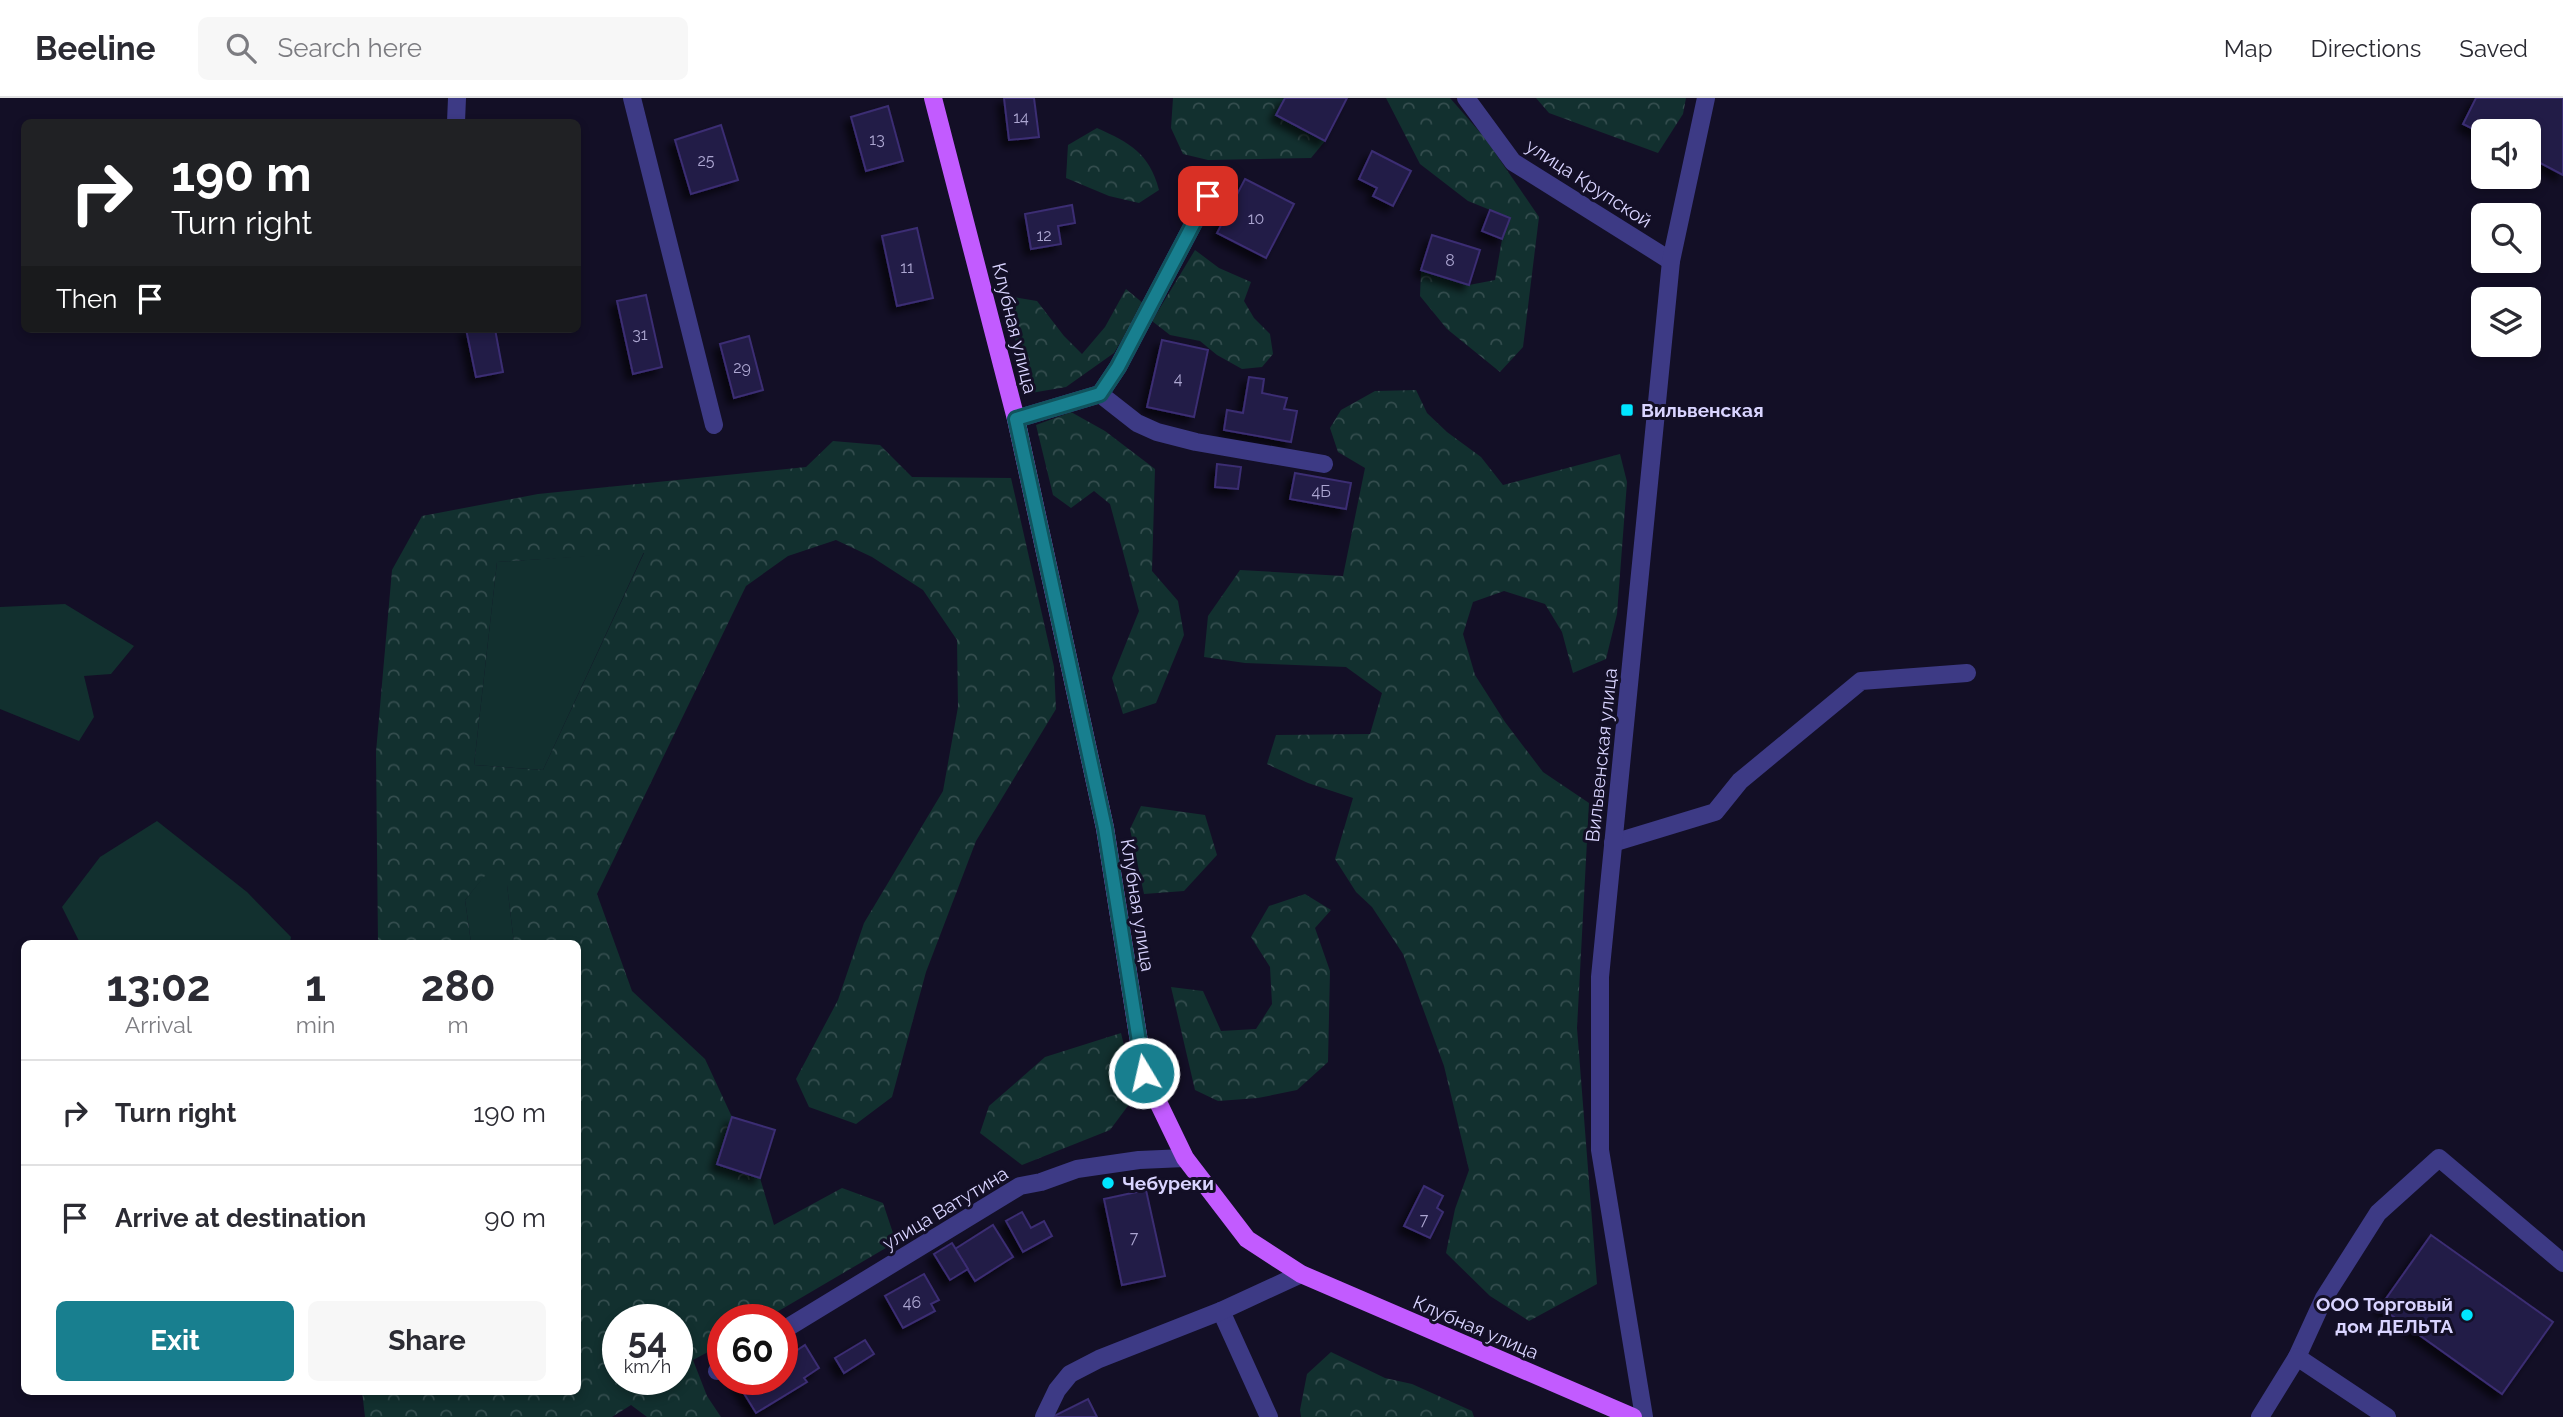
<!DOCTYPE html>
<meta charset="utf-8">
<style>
:root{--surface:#fff;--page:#f7f7f7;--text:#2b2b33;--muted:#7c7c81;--line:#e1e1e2;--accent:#187f8f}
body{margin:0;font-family:Raleway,sans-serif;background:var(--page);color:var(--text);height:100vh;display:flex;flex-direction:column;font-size:26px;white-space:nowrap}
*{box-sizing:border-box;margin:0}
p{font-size:23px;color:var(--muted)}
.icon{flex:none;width:38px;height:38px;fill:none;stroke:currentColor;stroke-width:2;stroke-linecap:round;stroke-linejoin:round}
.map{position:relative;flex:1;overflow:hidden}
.side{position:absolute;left:21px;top:842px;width:560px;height:455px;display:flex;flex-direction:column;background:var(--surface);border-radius:10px;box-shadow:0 4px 10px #0003}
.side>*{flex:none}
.top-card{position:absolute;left:21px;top:21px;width:560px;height:214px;border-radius:10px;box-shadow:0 4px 10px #0003;background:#202124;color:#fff;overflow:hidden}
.buttons{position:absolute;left:2471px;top:21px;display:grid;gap:14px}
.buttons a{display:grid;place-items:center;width:70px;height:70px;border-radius:10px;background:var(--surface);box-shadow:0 4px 10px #0003;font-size:35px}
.speed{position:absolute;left:602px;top:1206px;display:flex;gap:14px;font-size:35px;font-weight:700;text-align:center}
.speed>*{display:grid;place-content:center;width:91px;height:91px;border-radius:50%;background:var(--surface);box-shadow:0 4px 10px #0003;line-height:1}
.speed small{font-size:18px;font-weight:400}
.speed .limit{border:10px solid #d22;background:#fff;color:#111}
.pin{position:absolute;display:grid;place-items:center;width:60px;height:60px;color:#fff;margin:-30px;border-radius:14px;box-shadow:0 4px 10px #0006}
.me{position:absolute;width:77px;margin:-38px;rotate:351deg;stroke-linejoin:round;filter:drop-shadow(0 0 5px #0008)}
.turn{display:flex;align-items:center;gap:24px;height:147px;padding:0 35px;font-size:32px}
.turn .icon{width:91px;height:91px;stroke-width:2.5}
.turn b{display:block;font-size:49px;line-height:60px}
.then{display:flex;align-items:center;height:66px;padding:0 35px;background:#0003;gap:14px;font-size:26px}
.eta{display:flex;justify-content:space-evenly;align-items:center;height:119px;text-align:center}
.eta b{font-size:42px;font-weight:700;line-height:49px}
.button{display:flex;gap:14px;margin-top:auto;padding:14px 35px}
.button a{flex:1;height:80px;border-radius:10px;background:var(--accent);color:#fff;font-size:28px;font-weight:700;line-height:80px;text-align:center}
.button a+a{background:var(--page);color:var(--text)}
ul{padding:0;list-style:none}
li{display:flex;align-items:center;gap:21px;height:105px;padding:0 35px;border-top:2px solid var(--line)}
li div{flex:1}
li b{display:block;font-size:26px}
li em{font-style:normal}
header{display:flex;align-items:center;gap:42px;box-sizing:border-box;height:98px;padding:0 35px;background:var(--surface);border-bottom:2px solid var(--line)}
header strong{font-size:33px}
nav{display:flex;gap:38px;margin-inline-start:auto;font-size:24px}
.search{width:490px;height:63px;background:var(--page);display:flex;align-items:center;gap:18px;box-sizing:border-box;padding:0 24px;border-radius:10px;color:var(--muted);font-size:26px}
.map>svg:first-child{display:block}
.green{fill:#12302f}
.forest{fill:url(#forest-crowns);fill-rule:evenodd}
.building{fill:#241b47;stroke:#3b2d73;stroke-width:2;filter:url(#shadow)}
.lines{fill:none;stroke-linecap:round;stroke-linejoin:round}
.minor{stroke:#3d3a85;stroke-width:18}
.major{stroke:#c25bff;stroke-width:18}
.route-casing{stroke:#10535d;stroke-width:18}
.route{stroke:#187f8f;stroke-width:12}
.poi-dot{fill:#00e5ff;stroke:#130f26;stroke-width:2.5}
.labels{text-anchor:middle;stroke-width:6;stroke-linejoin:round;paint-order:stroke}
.number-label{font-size:16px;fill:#aca6d1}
.street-label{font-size:19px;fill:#d9d4ff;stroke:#130f26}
.poi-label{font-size:19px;font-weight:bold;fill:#d9d4ff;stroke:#130f26;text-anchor:start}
</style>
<header>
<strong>Beeline</strong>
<div class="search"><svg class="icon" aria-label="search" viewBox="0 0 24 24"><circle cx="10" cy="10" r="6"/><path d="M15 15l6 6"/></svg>Search here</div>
<nav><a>Map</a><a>Directions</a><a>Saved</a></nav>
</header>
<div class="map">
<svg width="2563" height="1319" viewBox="0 0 2563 1319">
<defs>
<pattern id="forest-crowns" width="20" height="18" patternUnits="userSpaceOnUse" patternTransform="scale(1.75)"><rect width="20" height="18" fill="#12302f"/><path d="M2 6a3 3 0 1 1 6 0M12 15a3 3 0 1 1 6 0" fill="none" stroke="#344d4e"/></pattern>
<filter id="shadow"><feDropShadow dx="-6" dy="6" stdDeviation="3.5" flood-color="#0009"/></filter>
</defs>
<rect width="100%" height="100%" fill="#130f26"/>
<g class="green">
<path d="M644,454L543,672L474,667L497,464Z"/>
<path d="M65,506L134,548L111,576L84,578L94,619L79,643L0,611V509Z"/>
<path d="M157,723L247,794L291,839L290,845H80L62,809L100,759Z"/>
<path d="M489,772L507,786L514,845H471L465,802Z"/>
</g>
<g class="forest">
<path d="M1173,0H1285L1276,18L1325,43L1311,60L1208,62L1183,56L1171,30Z"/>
<path d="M1386,0H1450L1485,40L1539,119L1523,249L1500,274L1447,231L1420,198L1421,172L1469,187L1495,182L1502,141L1510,120L1468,103L1420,66Z"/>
<path d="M1536,0H1686L1683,16L1658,55L1549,15Z"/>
<path d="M1097,30C1130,45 1149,55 1159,92L1139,105L1109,98L1066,80L1068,47Z"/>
<path d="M1195,152L1219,170L1251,184L1244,203L1254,220L1270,236L1273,256L1262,269L1242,271L1217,257L1200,243L1170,237L1152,223Z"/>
<path d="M1126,191L1144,206L1114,255L1066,289L1031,295L1002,197L1037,203L1064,238L1082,256L1105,229Z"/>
<path d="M1416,292L1427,315L1447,334L1481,359L1503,387L1620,356L1627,384L1617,516L1606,561L1573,575L1562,534L1545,506L1504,493L1473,504L1463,536L1475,577L1505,624L1543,674L1589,705L1577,930L1597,1186L1529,1223L1490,1198L1446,1155L1455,1111L1469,1072L1444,968L1403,856L1372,809L1356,794L1335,761L1353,700L1308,685L1267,666L1276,637L1370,636L1382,595L1346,569L1245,565L1204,559L1208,518L1240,472L1343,478L1365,370L1338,354L1330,330L1341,312L1375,293Z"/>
<path d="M1071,314L1105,333L1155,371L1152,473L1178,503L1184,537L1156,605L1123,616L1112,580L1139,513L1110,406L1094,393L1071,410L1053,397L1036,327Z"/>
<path d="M833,343L880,347L912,379L1011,380L1054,569L1056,611L976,743L926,874L892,999L856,1026L809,1009L796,981L838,902L864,825L943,693L958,609L957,542L923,492L872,459L836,442L788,458L746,488L597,796L632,893L705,961L732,1019L717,1066L760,1080L774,1127L842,1090L883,1105L896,1144L765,1221L723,1222V1246L693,1262L707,1298L721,1319H647L631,1307L612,1319H365L362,1293H578V845H514L507,787L489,773L465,802L471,845H378L376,654L392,472L422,418L538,396L806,369ZM644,455L543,672L474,667L497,464ZM618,1222H677V1281H618Z"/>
<path d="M1141,708L1205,717L1217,757L1184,793L1144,796L1130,731Z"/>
<path d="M1305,796L1331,812L1315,830L1330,873L1328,964L1297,992L1258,1000L1218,1003L1195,992L1171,889L1203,893L1221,933L1256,931L1272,906L1270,869L1251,839L1269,808Z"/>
<path d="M1121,935L1136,997L1110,1032L1022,1067L980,1035L989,1008L1045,959Z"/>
<path d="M1331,1254L1385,1280L1412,1286L1472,1313L1474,1319H1301L1300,1312L1307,1276Z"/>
</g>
<g class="building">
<path d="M1004,0H1034L1039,39L1009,42Z"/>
<path d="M1285,0H1347L1325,43L1276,17Z"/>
<path d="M2476,0H2563V77L2529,59V33H2483V36L2463,26Z"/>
<path d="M888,8L903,63L866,73L851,19Z"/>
<path d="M721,27L738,82L691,96L675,42Z"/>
<path d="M1372,53L1411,73L1393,108L1373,98L1377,90L1359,81Z"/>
<path d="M1245,81L1294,106L1266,160L1217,135Z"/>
<path d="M1072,107L1075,125L1058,128L1061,146L1031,151L1025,116Z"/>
<path d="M1490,112L1510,120L1502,141L1482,133Z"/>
<path d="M917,130L933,200L897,208L882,138Z"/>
<path d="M1432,137L1480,152L1469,187L1421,172Z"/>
<path d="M646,197L662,269L633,276L617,203Z"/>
<path d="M466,231H495L503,274L476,279Z"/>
<path d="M749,238L763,292L734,300L720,246Z"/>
<path d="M1162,242L1208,252L1194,319L1147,309Z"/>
<path d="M1249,279L1264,281L1262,295L1287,300L1284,311L1297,313L1291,344L1224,332L1227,312L1243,315Z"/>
<path d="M1217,366L1241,369L1238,391L1215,389Z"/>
<path d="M1295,375L1351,385L1346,411L1290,401Z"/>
<path d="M732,1019L775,1032L760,1080L717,1066Z"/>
<path d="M1424,1088L1443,1098L1437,1110L1443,1114L1430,1140L1404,1128Z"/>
<path d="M1146,1092L1165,1178L1122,1187L1104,1101Z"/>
<path d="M1022,1114L1031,1130L1044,1123L1052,1138L1023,1154L1006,1123Z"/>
<path d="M993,1127L1013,1159L975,1183L955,1151Z"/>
<path d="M2431,1137L2553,1224L2502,1296L2380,1209Z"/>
<path d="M952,1145L968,1171L950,1182L934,1156Z"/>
<path d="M924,1176L939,1202L931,1206L935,1213L903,1230L885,1198Z"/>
<path d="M865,1242L874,1256L844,1275L835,1260Z"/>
<path d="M805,1247L819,1270L804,1280L807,1284L756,1315L737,1284L741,1281H782V1256L788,1253L790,1257Z"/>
<path d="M1088,1301L1097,1319H1054V1318Z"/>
</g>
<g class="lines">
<g class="minor">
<path d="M632,0L714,327"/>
<path d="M1466,0L1513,64L1671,163"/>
<path d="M456,24L457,0"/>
<path d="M1100,296L1137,325L1157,334L1196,344L1324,366"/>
<path d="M1016,321L1100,296L1118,269L1208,98"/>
<path d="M1613,745L1715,714L1740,683L1861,583L1967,575"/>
<path d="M1221,1213L1269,1319"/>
<path d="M782,1233L1020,1088L1041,1084L1077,1071L1139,1062L1185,1060"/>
<path d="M2297,1259L2324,1200L2378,1115L2439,1060L2563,1165"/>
<path d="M717,1273L723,1270"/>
<path d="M1044,1319L1057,1292L1070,1276L1099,1261L1221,1213L1301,1176"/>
<path d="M1644,1319L1600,1052V879L1671,163L1706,0"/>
<path d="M2260,1319L2297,1259L2387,1319"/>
</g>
<path class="major" d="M933,0L1016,321L1105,730L1144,975L1185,1060L1247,1141L1301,1176L1633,1319"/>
</g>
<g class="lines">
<g class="route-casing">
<path id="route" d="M1144,975L1105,730L1016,321L1100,296L1118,269L1208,98"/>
</g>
<use href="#route" class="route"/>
</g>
<g class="poi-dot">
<rect x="1620" y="305" width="14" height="14" rx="3.5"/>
<circle cx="1108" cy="1085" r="7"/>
<circle cx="2467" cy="1217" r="7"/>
</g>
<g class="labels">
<g class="number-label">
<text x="1021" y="25">14</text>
<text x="877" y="47">13</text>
<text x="706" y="68">25</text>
<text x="1256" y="126">10</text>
<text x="1044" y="143">12</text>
<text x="1450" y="168">8</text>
<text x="907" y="175">11</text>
<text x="640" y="242">31</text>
<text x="742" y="275">29</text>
<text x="1178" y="286">4</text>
<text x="1321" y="399">4Б</text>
<text x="1424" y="1127">7</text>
<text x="1134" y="1145">7</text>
<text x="912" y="1210">46</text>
</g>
<g class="street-label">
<text transform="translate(1589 85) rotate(33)" y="7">улица Крупской</text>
<text transform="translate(1015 230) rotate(76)" y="7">Клубная улица</text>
<text transform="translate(1601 657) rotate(-84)" y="7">Вильвенская улица</text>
<text transform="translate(1138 807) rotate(81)" y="7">Клубная улица</text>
<text transform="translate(945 1110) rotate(-31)" y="7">улица Ватутина</text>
<text transform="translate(1476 1229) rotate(23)" y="7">Клубная улица</text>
</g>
<g class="poi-label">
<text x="1641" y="319">Вильвенская</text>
<text x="1122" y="1092">Чебуреки</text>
<text x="2453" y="1213" text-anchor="end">ООО Торговый<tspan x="2453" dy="22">дом ДЕЛЬТА</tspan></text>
</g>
</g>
</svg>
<div class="buttons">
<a><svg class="icon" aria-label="sound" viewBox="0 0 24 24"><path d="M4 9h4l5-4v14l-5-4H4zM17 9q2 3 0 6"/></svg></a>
<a><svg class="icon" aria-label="search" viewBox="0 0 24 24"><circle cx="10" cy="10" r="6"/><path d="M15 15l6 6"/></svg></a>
<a><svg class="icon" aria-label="layers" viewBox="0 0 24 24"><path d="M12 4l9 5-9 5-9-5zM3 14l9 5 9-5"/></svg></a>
</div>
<div class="speed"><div>54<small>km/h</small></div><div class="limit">60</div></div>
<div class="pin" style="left:1208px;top:98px;background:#d93025"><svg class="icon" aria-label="arrive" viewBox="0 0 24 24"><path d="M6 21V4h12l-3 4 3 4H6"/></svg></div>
<svg class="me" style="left:1144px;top:975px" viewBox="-20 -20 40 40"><circle r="17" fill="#187f8f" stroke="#fff" stroke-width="3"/><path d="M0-11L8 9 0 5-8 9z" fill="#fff"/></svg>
<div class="top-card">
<div class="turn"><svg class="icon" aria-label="right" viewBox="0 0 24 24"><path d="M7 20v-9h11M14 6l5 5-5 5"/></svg><div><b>190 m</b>Turn right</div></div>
<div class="then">Then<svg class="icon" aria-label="arrive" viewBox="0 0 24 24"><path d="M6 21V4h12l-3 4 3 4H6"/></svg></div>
</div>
<section class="side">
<div class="eta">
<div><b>13:02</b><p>Arrival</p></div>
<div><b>1</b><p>min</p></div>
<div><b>280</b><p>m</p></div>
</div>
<ul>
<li><svg class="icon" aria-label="right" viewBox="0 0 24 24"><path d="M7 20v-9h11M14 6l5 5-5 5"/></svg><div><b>Turn right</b></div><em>190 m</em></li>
<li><svg class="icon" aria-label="arrive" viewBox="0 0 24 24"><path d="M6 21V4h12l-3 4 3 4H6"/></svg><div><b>Arrive at destination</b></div><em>90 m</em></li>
</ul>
<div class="button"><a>Exit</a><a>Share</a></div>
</section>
</div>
